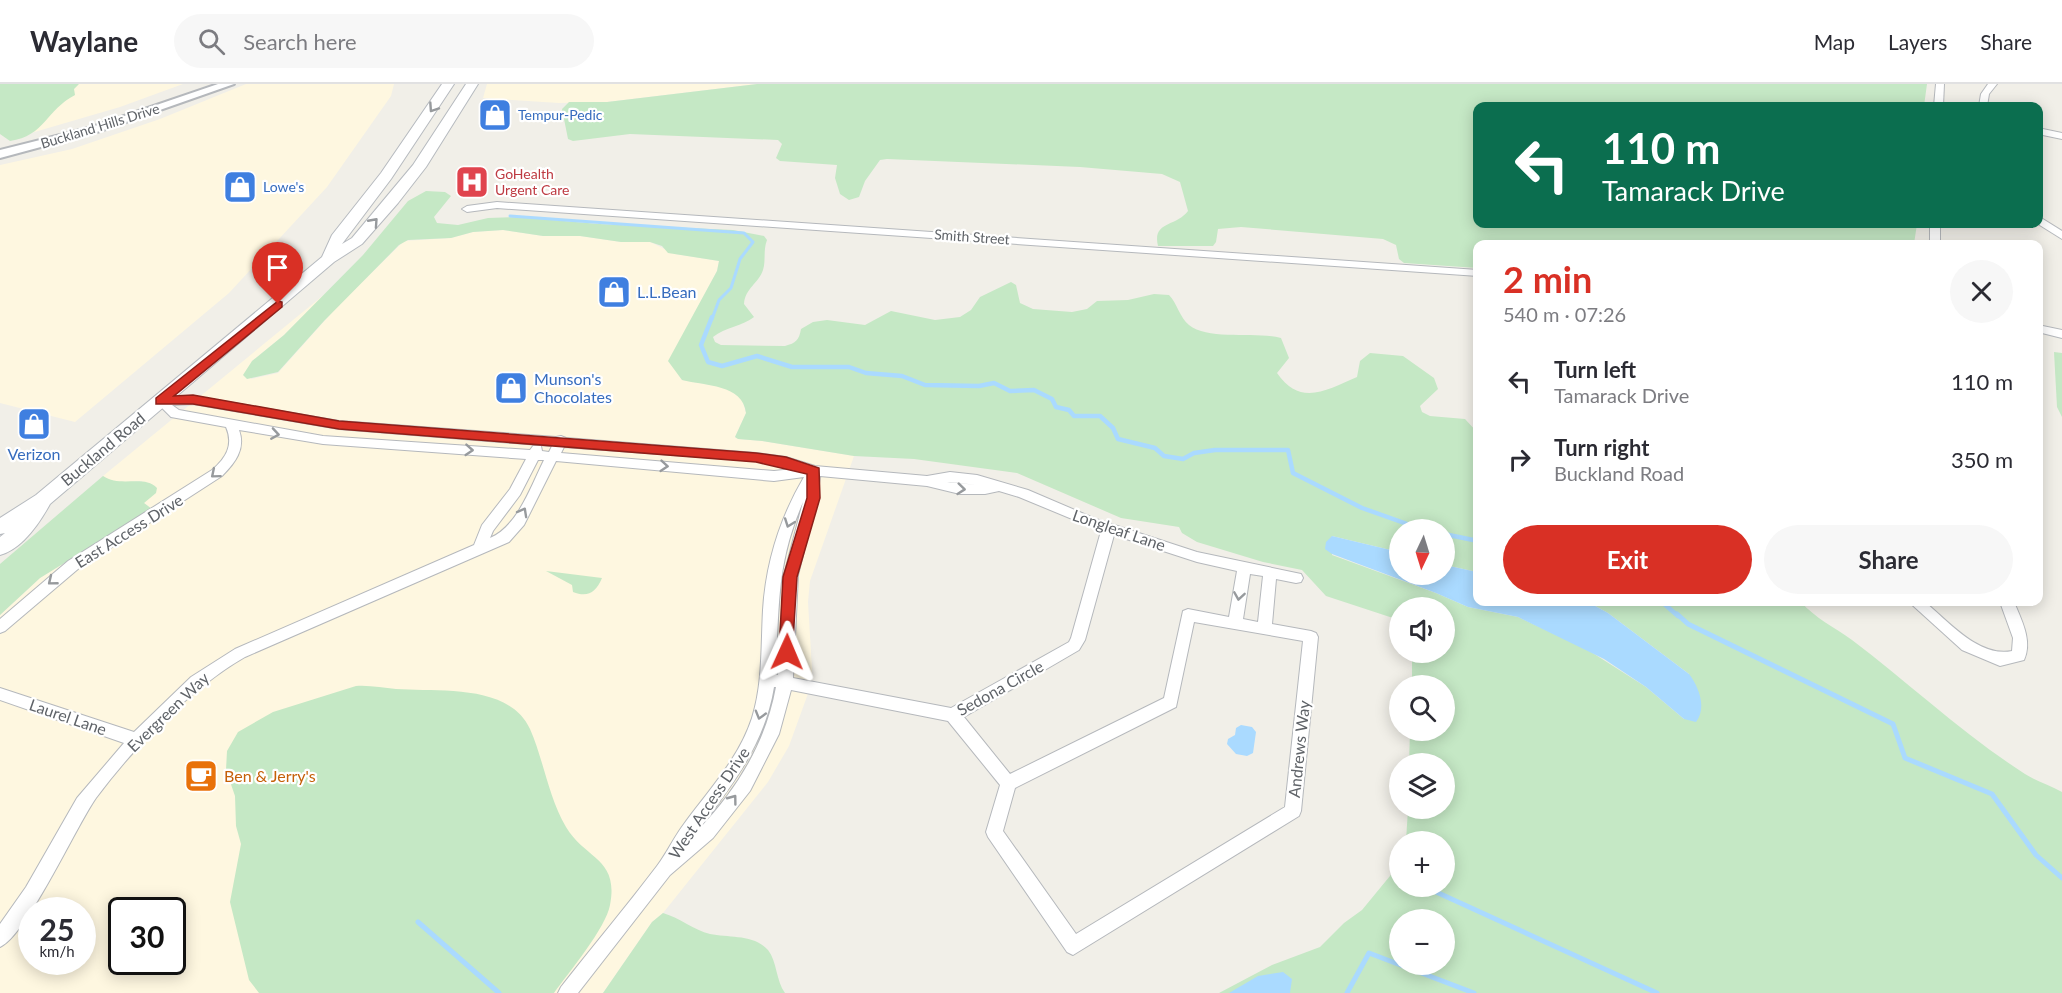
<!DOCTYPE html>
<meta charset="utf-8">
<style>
:root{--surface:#fff;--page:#f7f7f7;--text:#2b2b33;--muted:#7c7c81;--line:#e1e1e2;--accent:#d93025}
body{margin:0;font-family:Lato,sans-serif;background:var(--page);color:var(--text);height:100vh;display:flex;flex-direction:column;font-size:22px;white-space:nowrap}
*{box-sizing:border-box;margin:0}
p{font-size:20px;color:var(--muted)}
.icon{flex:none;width:33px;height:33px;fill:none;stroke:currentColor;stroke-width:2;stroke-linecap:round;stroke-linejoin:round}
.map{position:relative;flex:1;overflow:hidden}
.side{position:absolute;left:1473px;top:156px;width:570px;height:366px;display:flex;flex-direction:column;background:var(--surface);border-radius:12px;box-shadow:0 3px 15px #0003}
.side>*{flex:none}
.top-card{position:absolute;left:1473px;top:18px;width:570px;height:126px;border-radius:12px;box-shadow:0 3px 15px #0003;background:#0b6e4f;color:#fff;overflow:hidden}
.needle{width:39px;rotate:184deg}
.buttons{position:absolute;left:1389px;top:435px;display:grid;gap:12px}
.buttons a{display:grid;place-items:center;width:66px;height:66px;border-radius:50%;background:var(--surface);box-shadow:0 3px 15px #0003;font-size:30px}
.speed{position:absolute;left:18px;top:813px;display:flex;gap:12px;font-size:30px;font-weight:700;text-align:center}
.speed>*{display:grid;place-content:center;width:78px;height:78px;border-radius:50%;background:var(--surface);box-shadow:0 3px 15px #0003;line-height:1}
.speed small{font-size:15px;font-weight:400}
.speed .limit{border:3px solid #111;border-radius:9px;background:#fff;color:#111}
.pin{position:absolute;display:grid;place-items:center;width:51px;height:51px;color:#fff;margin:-62px -26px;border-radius:50% 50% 50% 0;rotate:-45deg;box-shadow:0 0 6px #0007}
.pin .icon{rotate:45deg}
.me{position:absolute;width:66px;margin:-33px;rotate:1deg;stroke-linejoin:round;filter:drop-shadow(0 0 4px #0008)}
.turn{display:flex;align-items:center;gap:21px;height:126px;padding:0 30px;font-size:27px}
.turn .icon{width:78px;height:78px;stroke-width:2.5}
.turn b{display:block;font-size:42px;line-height:51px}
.round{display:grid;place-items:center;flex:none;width:63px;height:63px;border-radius:32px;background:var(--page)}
.headline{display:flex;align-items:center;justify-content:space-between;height:102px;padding:0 30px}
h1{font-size:36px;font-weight:700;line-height:45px;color:var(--accent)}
.action{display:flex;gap:12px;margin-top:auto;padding:12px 30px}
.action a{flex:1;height:69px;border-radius:36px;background:var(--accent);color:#fff;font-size:24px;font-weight:700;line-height:69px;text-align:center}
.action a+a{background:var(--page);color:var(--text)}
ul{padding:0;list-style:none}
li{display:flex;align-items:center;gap:18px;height:78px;padding:0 30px}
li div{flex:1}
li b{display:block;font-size:22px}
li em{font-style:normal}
header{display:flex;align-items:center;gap:36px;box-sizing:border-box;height:84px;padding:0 30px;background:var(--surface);border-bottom:2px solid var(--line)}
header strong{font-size:28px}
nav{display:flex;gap:33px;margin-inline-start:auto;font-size:21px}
.search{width:420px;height:54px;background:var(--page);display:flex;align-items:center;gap:15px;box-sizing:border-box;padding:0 21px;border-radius:33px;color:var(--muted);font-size:22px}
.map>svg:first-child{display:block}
.commercial{fill:#fef7e0;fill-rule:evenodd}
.green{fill:#c5e8c5;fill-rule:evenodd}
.water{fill:#aadaff}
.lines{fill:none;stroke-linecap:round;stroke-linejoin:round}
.stream-far2{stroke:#aadaff;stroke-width:3}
.stream-far1{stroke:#aadaff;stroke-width:4.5}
.stream{stroke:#aadaff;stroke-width:5}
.minor-casing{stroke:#b5b8bc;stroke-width:2}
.tertiary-casing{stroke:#b5b8bc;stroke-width:4}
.secondary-casing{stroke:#b6babf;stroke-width:2}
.minor{fill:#fff;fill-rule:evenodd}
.tertiary{fill:#fff;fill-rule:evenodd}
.secondary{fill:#fff;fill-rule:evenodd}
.oneway{stroke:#979a9d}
.route{fill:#d93025;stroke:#8d1f18;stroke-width:1.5}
.labels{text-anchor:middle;stroke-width:4.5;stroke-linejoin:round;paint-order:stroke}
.far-shop-label{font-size:14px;fill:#366cbe;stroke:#fff;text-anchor:start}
.far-street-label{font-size:14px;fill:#5f6368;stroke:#fff}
.far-health-label{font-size:14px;fill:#be3a42;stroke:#fff;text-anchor:start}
.shop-label{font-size:16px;fill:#366cbe;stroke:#fff;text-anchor:start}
.street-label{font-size:16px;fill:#5f6368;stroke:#fff}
.food-label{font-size:16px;fill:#c56008;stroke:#fff;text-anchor:start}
</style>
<header>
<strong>Waylane</strong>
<div class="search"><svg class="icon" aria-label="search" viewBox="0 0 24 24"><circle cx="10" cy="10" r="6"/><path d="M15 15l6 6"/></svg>Search here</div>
<nav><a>Map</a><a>Layers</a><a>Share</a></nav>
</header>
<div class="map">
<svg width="2062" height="909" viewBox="0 0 2062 909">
<rect width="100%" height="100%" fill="#f1efe8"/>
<g class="commercial">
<path d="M77,0H183L120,23L14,54Z"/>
<path d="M246,0H394L391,12L327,103L229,209L75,338L0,319V81L72,65L160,35Z"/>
<path d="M487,0H757L607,18L559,19L483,14Z"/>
<path d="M503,146L543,152H580L621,158H650L675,170L719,177L717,187L669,277L682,296L727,304L742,315L746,329L735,353L738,355L762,357L854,372L810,497L808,518L812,585L810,604L789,662L768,698L663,829L652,838L603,909H0V531L40,494L152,425L144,419L142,397L114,399L103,392L326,209L284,251L252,277L251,295L278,289L336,224L404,157L451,154L473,148ZM32,826H82V878H32ZM122,826H172V878H122Z"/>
</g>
<g class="green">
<path d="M0,0H79L74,5L75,11C46,26 45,52 10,57L0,50Z"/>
<path d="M757,0H1927L1924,22H1478V140H1917L1914,160H1478L1477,184L1404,179L1399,175L1396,161L1383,155L1241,143L1218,145L1216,158L1213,162H1158C1152,137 1176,143 1188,127L1180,98L1162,90L1080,83L887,75L880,76L865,97L859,113L849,116L840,110L835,94L837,81L780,77L776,74L782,60L778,56L630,50L573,57L568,55L562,25L569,18H607Z"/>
<path d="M426,107L445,108L451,112L434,133L437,139L458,141L488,134L518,133L599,140L733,146L764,152L767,156C763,166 766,177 763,186C759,199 745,204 744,220L754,233C743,242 725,243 713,253L715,258L721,261L785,262C796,259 799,256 801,245L813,238L827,236L865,241L891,227L935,236L960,233L971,226L980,213L1011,198L1016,201L1020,219L1033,225L1072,228L1087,225L1097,217L1128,216L1154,210L1169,211C1177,219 1180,234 1189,241C1209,257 1256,247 1281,254L1289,274L1277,289C1300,323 1327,306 1357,293L1360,277L1370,269L1403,272L1434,294L1438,305L1420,322L1422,328L1430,332L1465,335L1477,348V488L1445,481L1444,446H1400L1399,468L1332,452V471L1436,509L1468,523L1518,533L1588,566L1646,603L1684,635L1689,590L1608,529L1588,518H1801C1815,534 1834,543 1852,556C1910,600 1963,650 2025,690C2036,697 2050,701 2062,708V909H1219L1272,881L1320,863L1344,839L1362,826L1399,781L1400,802H1444V758L1406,757L1408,725L1444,724V680L1409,679L1410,647L1444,646V602L1412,601V569L1444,568V524H1400L1399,536L1326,512L1302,486L1263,478L1197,458L1182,449L1179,443L1121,434L1017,389L914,375L854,372L762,357L738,355L735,353L746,329C743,300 705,302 682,296L668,277L717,187L719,177L668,169L662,162L650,158H621L580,152H543L503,146L473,148L451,154L408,156L399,161L324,237L278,288L247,295L243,291L252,277L284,251L363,171L408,117ZM1400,836H1444V880H1400Z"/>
<path d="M2054,268L2062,269V333L2057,323Z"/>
<path d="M103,392C121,404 144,390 157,404L156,409L144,419L152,425L40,494L0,531V480Z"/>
<path d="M546,487L602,494C596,508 588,514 573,508L572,501Z"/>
<path d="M356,602C370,601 383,604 396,605C437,608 509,599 530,645C544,677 548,712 566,743C586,776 619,774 610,821C606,844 569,888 554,909H259L249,896L230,818L241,760L236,742L235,712L226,686L227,667L238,648L273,628Z"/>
<path d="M663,829C680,834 694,846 710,850C729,854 754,850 768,866C777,877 776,897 785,909H603L652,838Z"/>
</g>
<g class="water">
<path d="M1332,452L1399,468L1400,490H1444L1445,481L1477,488L1478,518H1588L1608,529L1689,590C1699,603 1707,624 1696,638L1684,635L1646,603L1604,575L1518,533L1468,523L1436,509L1332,470L1325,465L1326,458Z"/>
<path d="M1241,641L1252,643L1256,648L1253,669L1247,672L1236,670L1227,660L1228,655L1235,651L1236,644Z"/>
<path d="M1283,888L1292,895L1290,909H1229L1258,892Z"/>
</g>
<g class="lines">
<path class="stream-far2" d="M510,132L744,149L753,158L740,175L731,204L719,216L712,235"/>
<g class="stream-far1">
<path d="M712,233L701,261L708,278L722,282L757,272L792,283H849L866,289L902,292L925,301L979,302L994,299L1010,307L1034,306L1052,315L1056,323L1069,326L1074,332H1100L1113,344L1118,355L1155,364L1164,372L1183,375L1194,369L1215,366H1288L1293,389L1362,424L1424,446"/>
<path d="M1444,450L1478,457"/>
<path d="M1662,518L1678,532"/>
</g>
<g class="stream">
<path d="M1677,530L1688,540L1893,640L1905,674L1992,710L2036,771L2062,794"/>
<path d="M1423,802L1657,909"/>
<path d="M418,838L499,909"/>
<path d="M1347,909L1369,869L1474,909"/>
</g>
<g class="minor-casing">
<g id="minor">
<path d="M1936,0H1944L1943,22H1934Z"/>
<path d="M1988,0H1997L1989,10L1987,22H1979L1981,10Z"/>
<path d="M2038,44L2062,49V55L2038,50Z"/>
<path d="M497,118L1478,186V192L497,124L467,128L462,125L467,122Z"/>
<path d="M2038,132L2062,147V155L2038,140Z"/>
<rect x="1930" y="140" width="10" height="20"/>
<path d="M2038,241L2062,246V254L2038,248Z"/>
<path d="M193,312L339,337L556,353L561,352L566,354L756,369L786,373L815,382L927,392L950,388L977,391L1028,406L1096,435L1197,468L1301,490L1303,494L1301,498L1296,499L1276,495L1272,540L1311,547L1316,549L1318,553L1301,727L1299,732L1073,871L1067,868L988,753L986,748L1000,701L948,637L791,606L779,650L750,707L713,754L670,791L578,909H558L561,903C593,862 626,823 657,782C667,769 674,753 684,740C709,706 739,674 752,634C763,599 761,562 763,526C766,478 780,434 804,393L774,397L556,377L524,441L509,458L245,573C191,604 133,664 96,714C75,744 27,851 0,863V840L26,803L77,714L124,659L0,616V604L134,648L191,593L235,565L474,461L482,441L510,405L526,375L323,360L239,346C246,365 235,379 222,392L78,485L5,547L0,549V535L68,477L212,386C226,374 234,361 226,343L171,333L155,317L161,313ZM193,320L339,345L552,362L549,368L542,367L541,362H533L530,366L323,352L179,326L172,321ZM564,363L756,377L793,385L774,387L561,369ZM538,376H544C531,402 518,442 490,454L493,447L520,411ZM820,392L927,402L960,410H985L999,407L1019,413L1101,447L1071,554L1069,558L951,624L793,594L798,491L817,415ZM947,398H950L977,401ZM803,418L784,491L778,591L775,590C780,524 775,482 803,418ZM1114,451L1197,478L1237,487L1229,533L1188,525L1183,527L1164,614L1010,690L964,633L1079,566L1085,556ZM1250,490L1263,492L1258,538L1243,535ZM1194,538L1303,557L1285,723L1076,850L1003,747L1015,704L1176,623ZM774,603H776C766,658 738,704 700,744C733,700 765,659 774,603Z"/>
<path d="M1909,518H1925C1948,537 1979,574 2012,567L2013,554L2000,518H2014C2021,535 2033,557 2024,576L2000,582L1962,566Z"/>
</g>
</g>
<g class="tertiary-casing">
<path id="tertiary" d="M218,0H234L100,47L0,74V66L92,43Z"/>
</g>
<g class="secondary-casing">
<path id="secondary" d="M442,0H454L391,95L342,160L352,154L413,81L466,0H478L426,83L398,119L362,160L334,178L50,420C39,440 22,465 0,471V453L5,449L0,450V434L36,411L322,173L332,151L381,89Z"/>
</g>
<use href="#minor" class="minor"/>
<use href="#tertiary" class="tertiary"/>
<use href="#secondary" class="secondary"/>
</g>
<defs><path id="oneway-chevron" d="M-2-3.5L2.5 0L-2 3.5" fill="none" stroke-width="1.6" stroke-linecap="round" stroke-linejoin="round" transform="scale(1.5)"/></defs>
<g class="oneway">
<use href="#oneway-chevron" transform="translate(433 24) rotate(124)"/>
<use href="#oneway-chevron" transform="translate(374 138) rotate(-48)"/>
<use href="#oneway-chevron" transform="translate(275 350) rotate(9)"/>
<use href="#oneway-chevron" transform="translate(469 366) rotate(4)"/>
<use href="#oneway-chevron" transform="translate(664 382) rotate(5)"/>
<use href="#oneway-chevron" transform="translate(215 390) rotate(140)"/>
<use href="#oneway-chevron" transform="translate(961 405) rotate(6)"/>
<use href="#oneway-chevron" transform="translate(523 428) rotate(-61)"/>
<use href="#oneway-chevron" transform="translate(789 439) rotate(110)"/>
<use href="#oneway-chevron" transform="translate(52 497) rotate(141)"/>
<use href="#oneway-chevron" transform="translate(1239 512) rotate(99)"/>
<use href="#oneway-chevron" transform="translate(760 631) rotate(106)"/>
<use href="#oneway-chevron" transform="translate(733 715) rotate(-53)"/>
</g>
<path class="route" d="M278,217L282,218V223L174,312L193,311L339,337L756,369L786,373L819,384L820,414L797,493L792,572L787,574L779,568L783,493L807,414V390L756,378L339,345L193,320H156V314Z"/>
<defs>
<g id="shop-square" transform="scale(1.725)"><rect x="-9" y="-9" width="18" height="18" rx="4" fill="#3f7fe0" stroke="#fff"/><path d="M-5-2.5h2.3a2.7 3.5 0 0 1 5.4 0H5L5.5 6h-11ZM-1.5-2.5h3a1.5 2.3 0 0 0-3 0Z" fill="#fff"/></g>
<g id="hospital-square" transform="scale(1.725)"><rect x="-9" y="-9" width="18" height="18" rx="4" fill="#e0444e" stroke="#fff"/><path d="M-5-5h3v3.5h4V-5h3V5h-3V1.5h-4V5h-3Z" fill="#fff"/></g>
<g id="cafe-square" transform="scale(1.725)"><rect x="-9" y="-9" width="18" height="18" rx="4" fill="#e8710a" stroke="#fff"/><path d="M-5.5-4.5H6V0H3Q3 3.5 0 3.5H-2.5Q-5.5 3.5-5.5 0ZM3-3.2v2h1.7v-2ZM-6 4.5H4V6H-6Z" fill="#fff"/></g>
</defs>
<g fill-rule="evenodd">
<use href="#shop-square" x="495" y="31"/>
<use href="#hospital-square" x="472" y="98"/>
<use href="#shop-square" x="240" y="103"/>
<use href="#shop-square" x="614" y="208"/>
<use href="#shop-square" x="511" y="304"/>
<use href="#shop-square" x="34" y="340"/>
<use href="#cafe-square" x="201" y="692"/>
</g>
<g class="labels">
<g class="far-shop-label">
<text x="518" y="36">Tempur-Pedic</text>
<text x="263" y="108">Lowe's</text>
</g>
<g class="far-street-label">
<text transform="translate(100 42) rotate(-17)" y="5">Buckland Hills Drive</text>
<text transform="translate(972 153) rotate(4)" y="5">Smith Street</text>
</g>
<g class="far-health-label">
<text x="495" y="95">GoHealth<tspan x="495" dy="16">Urgent Care</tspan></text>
</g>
<g class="shop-label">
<text x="637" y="214">L.L.Bean</text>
<text x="534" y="301">Munson's<tspan x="534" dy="18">Chocolates</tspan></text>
<text x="34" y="376" text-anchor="middle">Verizon</text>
</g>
<g class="street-label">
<text transform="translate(103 365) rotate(-40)" y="6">Buckland Road</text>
<text transform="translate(1119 446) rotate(19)" y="6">Longleaf Lane</text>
<text transform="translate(129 447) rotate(-32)" y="6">East Access Drive</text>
<text transform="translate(1000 604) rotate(-29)" y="6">Sedona Circle</text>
<text transform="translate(168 628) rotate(-44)" y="6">Evergreen Way</text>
<text transform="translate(68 633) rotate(19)" y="6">Laurel Lane</text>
<text transform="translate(1299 665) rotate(-84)" y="6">Andrews Way</text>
<text transform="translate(709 719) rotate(-56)" y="6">West Access Drive</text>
</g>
<g class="food-label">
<text x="224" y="698">Ben &amp; Jerry's</text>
</g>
</g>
</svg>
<div class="buttons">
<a><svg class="needle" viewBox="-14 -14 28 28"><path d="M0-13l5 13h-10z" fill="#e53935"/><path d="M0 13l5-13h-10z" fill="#7c7c81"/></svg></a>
<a><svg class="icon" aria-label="sound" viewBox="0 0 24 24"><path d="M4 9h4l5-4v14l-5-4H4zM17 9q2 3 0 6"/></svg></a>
<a><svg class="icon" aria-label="search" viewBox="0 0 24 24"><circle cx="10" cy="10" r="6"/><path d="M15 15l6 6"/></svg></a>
<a><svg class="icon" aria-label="layers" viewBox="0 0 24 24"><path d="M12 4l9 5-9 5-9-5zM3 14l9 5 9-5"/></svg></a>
<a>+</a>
<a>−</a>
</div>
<div class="speed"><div>25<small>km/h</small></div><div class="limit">30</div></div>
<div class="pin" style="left:278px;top:220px;background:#d93025"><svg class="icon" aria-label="arrive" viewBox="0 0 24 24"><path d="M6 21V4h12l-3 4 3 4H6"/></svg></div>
<svg class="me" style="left:787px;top:568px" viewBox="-20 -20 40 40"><path d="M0-17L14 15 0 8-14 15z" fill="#d93025" stroke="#fff" stroke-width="4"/></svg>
<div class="top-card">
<div class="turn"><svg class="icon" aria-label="left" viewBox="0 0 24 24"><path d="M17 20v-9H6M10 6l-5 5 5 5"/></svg><div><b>110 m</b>Tamarack Drive</div></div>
</div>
<section class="side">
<div class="headline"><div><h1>2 min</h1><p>540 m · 07:26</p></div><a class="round"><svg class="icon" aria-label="close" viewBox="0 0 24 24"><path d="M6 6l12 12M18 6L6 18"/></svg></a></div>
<ul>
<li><svg class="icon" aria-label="left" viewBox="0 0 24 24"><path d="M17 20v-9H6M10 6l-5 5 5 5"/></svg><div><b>Turn left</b><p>Tamarack Drive</p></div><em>110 m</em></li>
<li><svg class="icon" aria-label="right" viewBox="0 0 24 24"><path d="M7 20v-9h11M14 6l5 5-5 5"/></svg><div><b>Turn right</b><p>Buckland Road</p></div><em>350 m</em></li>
</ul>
<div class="action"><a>Exit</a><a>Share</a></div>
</section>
</div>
